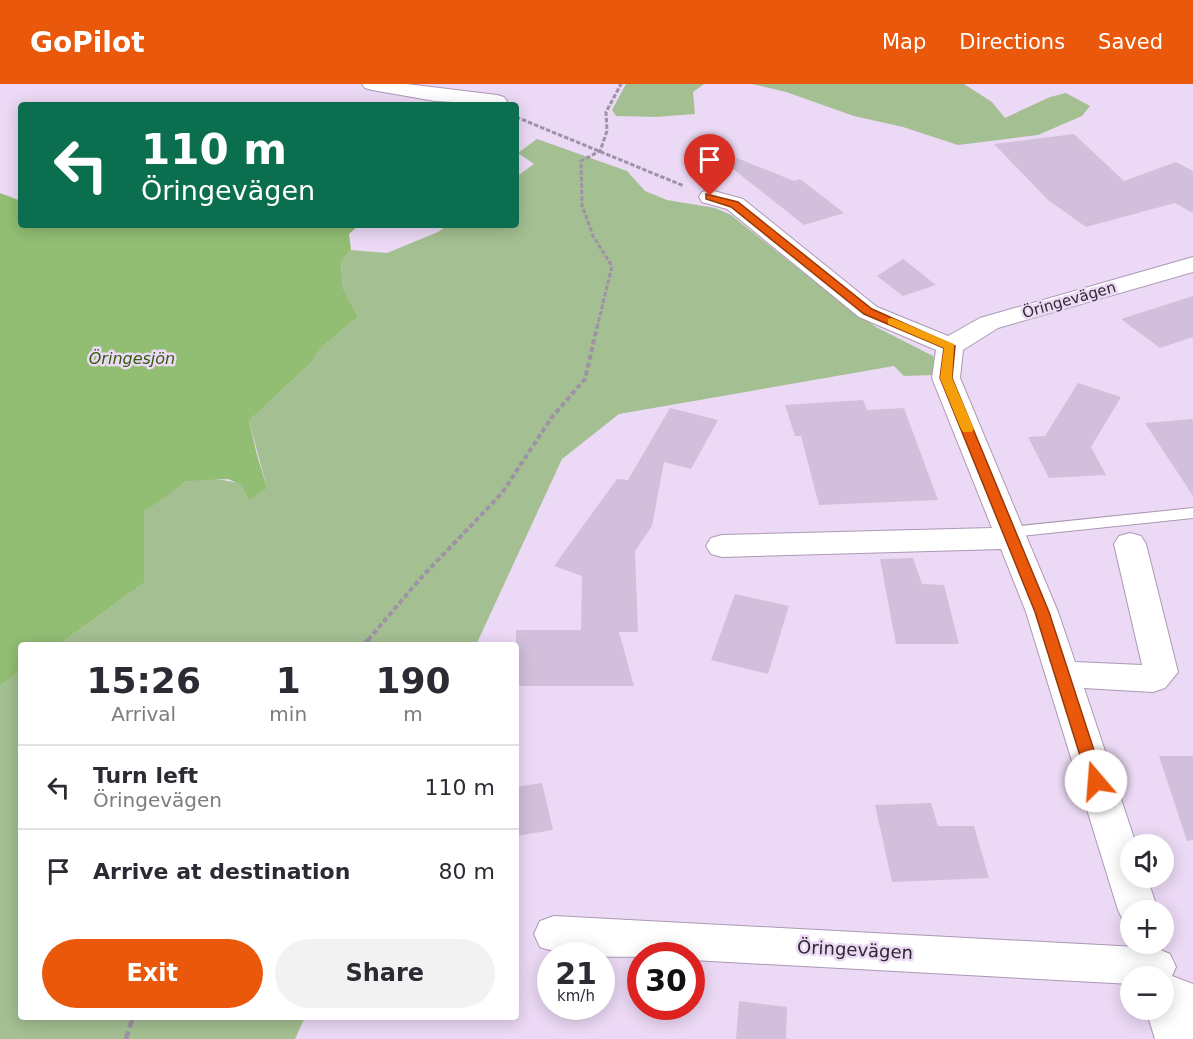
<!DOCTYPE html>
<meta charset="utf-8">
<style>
:root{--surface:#fff;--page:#f2f2f3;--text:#2b2b33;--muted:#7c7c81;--line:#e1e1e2;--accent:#ea580c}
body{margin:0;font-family:"DejaVu Sans",sans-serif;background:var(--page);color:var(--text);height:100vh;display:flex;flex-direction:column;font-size:22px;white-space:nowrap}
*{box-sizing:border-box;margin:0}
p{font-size:20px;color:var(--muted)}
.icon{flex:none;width:33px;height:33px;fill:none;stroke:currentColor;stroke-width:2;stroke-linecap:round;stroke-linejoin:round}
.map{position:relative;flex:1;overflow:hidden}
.side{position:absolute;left:18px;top:558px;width:501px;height:378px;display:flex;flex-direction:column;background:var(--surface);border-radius:6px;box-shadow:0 3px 15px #0003}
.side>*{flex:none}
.top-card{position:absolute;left:18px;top:18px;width:501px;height:126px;border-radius:6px;box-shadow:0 3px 15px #0003;background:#0b6e4f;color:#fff;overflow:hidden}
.controls{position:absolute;left:1120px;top:750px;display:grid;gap:12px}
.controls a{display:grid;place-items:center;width:54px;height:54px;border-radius:50%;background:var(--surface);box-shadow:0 3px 15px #0003;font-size:30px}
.speed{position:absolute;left:537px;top:858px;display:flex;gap:12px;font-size:30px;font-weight:700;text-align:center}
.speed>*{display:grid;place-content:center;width:78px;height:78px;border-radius:50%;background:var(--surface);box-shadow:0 3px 15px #0003;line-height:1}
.speed small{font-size:15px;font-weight:400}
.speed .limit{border:9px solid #d22;background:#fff;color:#111}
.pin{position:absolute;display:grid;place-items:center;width:51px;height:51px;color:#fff;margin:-62px -26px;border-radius:50% 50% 50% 0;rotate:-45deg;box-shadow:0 0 6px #0007}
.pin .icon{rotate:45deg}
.me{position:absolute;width:66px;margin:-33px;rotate:342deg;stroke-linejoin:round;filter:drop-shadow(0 0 4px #0008)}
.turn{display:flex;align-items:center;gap:21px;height:126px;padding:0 24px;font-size:27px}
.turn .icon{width:78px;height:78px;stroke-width:2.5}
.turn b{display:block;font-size:42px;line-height:51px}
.eta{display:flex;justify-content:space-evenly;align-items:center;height:102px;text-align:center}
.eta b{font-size:36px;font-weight:600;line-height:42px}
.action{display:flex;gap:12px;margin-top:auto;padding:12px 24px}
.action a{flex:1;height:69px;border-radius:36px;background:var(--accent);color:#fff;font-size:24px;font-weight:600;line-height:69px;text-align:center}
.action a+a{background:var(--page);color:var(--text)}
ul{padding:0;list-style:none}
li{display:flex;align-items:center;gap:18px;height:84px;padding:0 24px;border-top:2px solid var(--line)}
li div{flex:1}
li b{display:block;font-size:22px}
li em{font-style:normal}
header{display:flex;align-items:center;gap:36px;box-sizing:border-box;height:84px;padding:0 30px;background:var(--accent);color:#fff}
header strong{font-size:28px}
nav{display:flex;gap:33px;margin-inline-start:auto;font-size:21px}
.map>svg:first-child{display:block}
.green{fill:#a4bf92}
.water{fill:#92be74}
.building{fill:#d2bfdb}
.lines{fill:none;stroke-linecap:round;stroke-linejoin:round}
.service-casing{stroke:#ab99b4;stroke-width:2}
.minor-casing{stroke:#ab99b4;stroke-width:2}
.path-far2{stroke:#9f91a6;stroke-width:3;stroke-dasharray:4.5 2;stroke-linecap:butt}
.path-far1{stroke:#9f91a6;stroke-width:4;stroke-dasharray:5 3;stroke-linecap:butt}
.path{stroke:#9f91a6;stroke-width:4.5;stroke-dasharray:8 4;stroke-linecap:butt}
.service{fill:#fff;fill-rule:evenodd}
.minor{fill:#fff;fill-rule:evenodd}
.route{fill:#ea580c;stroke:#983908;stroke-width:1.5}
.slow{fill:#f59e0b}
.labels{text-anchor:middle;stroke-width:5;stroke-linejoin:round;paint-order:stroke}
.street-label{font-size:15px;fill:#302933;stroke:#ecd9f5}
.water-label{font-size:16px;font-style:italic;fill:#335b0c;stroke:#ecd9f5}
.near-street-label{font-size:18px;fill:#302933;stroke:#ecd9f5}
</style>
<header>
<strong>GoPilot</strong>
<nav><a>Map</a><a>Directions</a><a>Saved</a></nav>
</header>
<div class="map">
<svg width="1193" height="955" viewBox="0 0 1193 955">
<rect width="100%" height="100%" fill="#ecd9f5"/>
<g class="green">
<path d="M626,0H704L693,8L695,30L656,33L616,32L612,26Z"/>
<path d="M752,0H964L992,18L1005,34L1050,13L1066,9L1090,22L1082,32L1038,51L958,61L903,43L854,32L786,8Z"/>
<path d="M537,55L627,87L645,107L667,116L715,124L731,131L839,217L876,243L933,272L936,281L933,291L904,292L894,282L619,330L562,375L476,561H58L144,499V428C155,420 175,401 187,397C210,390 243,401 267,404L249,337L311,279L322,263L358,233L343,204L341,178L351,166L387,169L438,148L448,141H516V93L534,80L518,69Z"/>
<path d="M21,587V933H305L295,955H0V602Z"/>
</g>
<path class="water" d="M0,109L21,117V141H359L349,150L351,166L341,178L343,204L358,233L322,263L311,279L249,337L257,371L267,404L249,416L242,401L228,395L186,397L144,428V499L58,561H21V587L0,602Z"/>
<g class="building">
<path d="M1074,50L1124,97L1176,78L1193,87V129L1175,119L1086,143L1048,116L994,60Z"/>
<path d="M727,70L794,97L800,95L844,129L804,141L723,77Z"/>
<path d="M903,175L936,201L903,212L877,192Z"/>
<path d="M1193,212V253L1160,264L1121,235Z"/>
<path d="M1078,299L1121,313L1091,363L1106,391L1049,394L1028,353L1045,352Z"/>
<path d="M863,316L867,326L904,324L938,416L819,421L801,352H795L785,321Z"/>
<path d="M670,324L718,336L691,385L664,378L652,442L635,467L638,548H619L634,602H516V546H581L582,492L554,482L617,395L628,396Z"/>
<path d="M1193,335V412L1145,339Z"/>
<path d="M913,474L922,500L944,501L959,560H896L880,475Z"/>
<path d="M735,510L789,522L768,590L711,576Z"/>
<path d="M1159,672H1193V756L1187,757Z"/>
<path d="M542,699L553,746L516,752V703Z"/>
<path d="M931,719L938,742H974L989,794L892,798L875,721Z"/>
<path d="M739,917L787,923L786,955H736Z"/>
</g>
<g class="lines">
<g class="service-casing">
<path id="service" d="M1193,424V434L1010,453L1003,448L1010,443Z"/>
</g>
<g class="minor-casing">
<g id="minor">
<path d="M362,0H407L497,11L504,13L507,17L505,21L435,17L372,6L365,4Z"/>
<path d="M710,106L743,115L877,223L948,252L980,234L1193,173V188L998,244L963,266L960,294L1058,528L1075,578L1142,581L1114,460L1119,452L1130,449L1141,452L1146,460L1178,588L1165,604L1153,608L1084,604L1136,760H1131V794H1147L1158,826H1131V841L1124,838L1118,826L1026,528L1001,465L722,473L711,470L706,462L711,454L722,451L992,444L932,294L936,266L859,233L727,125L702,118L699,113L702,108Z"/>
<path d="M554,832L1156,864L1170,870L1176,883L1172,892L1193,900V955H1155L1146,926H1164V892H1131V900L692,876V872C649,872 579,877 540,863L534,850L540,837Z"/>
</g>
</g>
<g class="path-far2">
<path d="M516,33L684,102"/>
<path d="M597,244L612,182L593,152L582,121L581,77L600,67L607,47L606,28L621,0"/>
</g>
<path class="path-far1" d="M368,556L420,495L502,409L552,333L585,295L597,243"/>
<g class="path">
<path d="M364,561L369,555"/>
<path d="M126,955L133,933"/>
</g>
<use href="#service" class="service"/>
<use href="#minor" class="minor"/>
</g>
<path class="route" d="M706,110L738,118L872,225L955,262L952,294L1049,528L1104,697L1102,702L1096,704L1091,702L1088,697L1035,528L940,294L944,264L864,230L731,123L706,115Z"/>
<path class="slow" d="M892,234L954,260L952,294L974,345L972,348H963L961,345L940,294L944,264L888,240V235Z"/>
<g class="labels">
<g class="street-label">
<text transform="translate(1069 216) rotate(-16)" y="5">Öringevägen</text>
</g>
<g class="water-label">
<text x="132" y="280">Öringesjön</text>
</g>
<g class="near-street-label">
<text transform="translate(855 866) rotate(3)" y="6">Öringevägen</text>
</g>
</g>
</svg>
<div class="controls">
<a><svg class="icon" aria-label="sound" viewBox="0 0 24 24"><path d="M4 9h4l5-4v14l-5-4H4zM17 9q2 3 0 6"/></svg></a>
<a>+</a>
<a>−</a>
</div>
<div class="speed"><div>21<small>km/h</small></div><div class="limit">30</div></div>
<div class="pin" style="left:710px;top:112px;background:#d93025"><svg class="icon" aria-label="arrive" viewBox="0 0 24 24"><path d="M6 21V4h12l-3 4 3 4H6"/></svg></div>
<svg class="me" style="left:1096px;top:697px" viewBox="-20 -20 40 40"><circle r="19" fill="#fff"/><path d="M0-13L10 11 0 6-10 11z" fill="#ea580c"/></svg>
<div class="top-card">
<div class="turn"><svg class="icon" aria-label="left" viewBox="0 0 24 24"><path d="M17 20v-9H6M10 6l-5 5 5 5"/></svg><div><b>110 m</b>Öringevägen</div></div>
</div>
<section class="side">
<div class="eta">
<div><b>15:26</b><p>Arrival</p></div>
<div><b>1</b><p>min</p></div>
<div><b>190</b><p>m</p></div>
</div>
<ul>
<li><svg class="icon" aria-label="left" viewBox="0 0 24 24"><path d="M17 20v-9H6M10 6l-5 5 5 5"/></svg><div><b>Turn left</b><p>Öringevägen</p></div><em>110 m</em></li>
<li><svg class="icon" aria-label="arrive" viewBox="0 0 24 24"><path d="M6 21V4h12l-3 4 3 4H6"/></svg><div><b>Arrive at destination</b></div><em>80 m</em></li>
</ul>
<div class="action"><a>Exit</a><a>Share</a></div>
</section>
</div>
